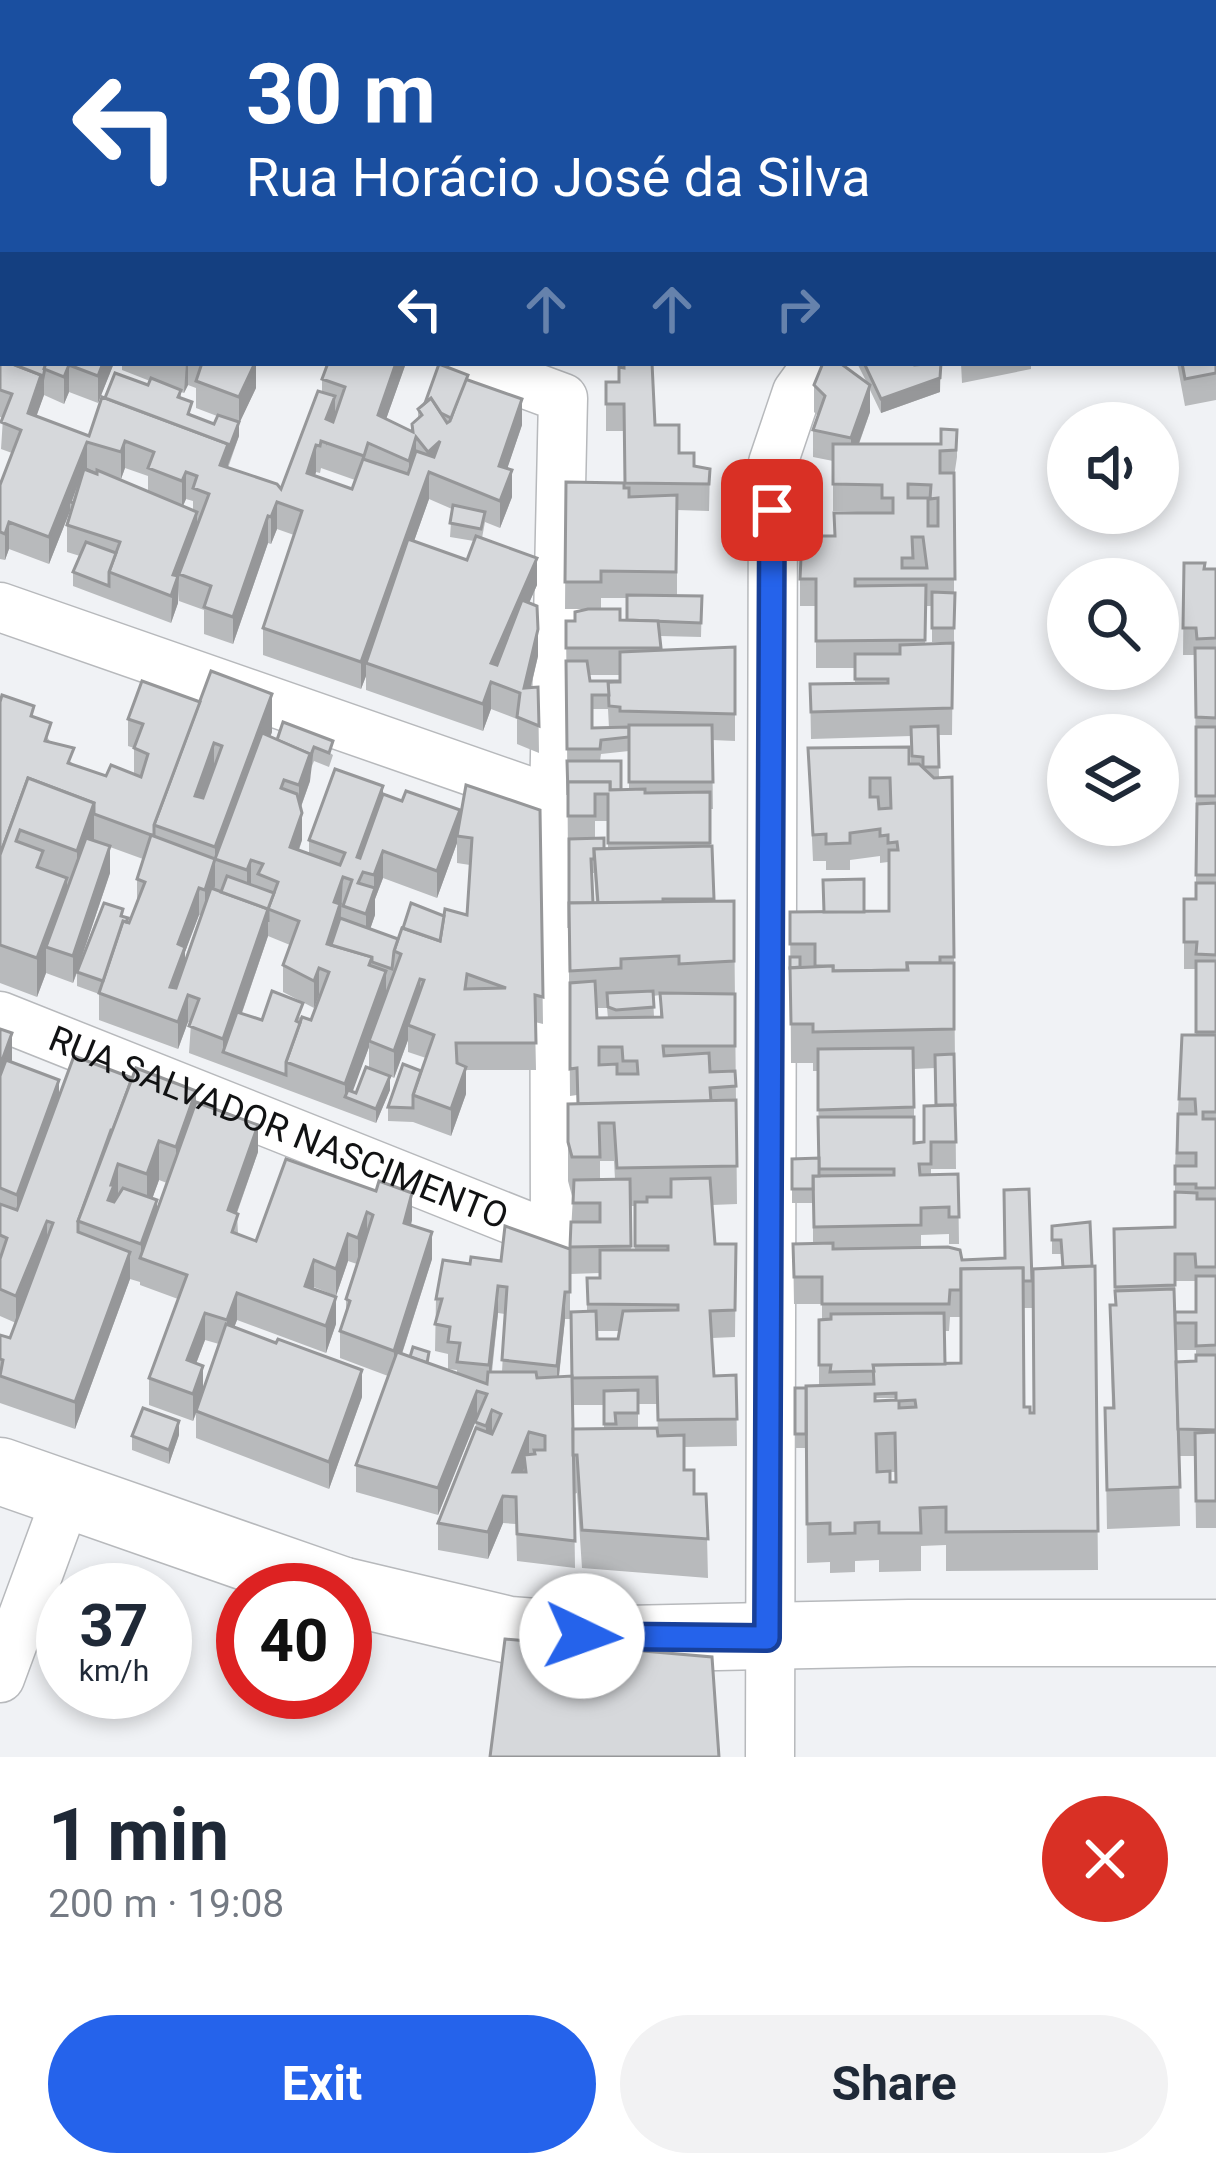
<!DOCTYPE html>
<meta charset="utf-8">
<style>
:root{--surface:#fff;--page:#f2f2f3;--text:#1f2937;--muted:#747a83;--accent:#2563eb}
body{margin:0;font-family:Roboto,sans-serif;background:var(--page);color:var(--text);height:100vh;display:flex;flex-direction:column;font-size:45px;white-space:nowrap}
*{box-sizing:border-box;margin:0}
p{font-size:39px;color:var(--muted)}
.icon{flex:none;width:66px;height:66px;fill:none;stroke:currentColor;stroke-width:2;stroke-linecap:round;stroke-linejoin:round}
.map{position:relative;height:1757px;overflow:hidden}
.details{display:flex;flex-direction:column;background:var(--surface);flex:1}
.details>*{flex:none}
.top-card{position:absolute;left:0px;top:0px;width:1218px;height:366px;box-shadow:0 6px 18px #0003;background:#1a4fa0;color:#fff;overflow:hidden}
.buttons{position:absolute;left:1047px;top:402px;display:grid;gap:24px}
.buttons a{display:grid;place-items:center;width:132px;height:132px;border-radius:50%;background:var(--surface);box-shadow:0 6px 18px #0003;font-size:60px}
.speed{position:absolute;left:36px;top:1563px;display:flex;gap:24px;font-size:60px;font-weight:700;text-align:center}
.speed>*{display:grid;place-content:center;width:156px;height:156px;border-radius:50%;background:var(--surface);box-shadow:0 6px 18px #0003;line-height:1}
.speed small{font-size:30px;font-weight:400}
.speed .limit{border:18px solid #d22;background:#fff;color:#111}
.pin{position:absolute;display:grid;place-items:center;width:102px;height:102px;color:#fff;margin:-51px;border-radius:24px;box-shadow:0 6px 18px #0006}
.me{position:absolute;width:132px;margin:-66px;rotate:93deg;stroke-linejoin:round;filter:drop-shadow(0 0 9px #0008)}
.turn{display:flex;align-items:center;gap:42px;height:252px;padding:0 48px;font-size:54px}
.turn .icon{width:156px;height:156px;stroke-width:2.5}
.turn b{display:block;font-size:84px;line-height:102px}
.lanes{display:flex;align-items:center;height:114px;padding:0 48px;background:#0003;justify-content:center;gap:60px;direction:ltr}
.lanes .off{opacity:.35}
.round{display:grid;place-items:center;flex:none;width:126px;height:126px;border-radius:63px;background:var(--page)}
.head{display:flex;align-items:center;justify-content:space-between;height:204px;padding:0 48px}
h1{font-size:72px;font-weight:700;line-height:90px}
.primary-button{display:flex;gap:24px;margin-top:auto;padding:24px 48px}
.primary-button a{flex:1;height:138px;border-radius:72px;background:var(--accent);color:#fff;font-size:48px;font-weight:700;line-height:138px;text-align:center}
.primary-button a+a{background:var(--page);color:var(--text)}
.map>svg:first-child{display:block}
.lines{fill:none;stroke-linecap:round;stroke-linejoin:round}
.street-casing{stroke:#b7b9bc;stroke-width:51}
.secondary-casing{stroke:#b7b9bc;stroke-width:69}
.street{stroke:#fff;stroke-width:48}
.secondary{stroke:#fff;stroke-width:66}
.wall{fill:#b8babc;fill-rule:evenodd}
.shaded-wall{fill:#969799}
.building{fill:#d6d8db;stroke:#969799;stroke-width:3;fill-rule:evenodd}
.route-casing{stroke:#184099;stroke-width:30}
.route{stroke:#2563eb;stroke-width:21}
.labels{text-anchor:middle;stroke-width:10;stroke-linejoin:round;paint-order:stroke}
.street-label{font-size:36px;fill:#111213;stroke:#fff}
</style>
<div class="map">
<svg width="1216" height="1757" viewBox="0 0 1216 1757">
<rect width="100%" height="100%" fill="#f0f2f5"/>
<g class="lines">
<g class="street-casing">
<g id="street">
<path d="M859,0L861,3"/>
<path d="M1215,258H1216"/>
<path d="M0,607L554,800"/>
<path id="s1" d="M0,1016L555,1237L554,800L563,398L469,363"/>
<path d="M0,1678L67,1496"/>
<path d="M770,1757L773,463L797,392L818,363"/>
</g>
</g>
<g class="secondary-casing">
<g id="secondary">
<path d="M0,1471L341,1590"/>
<path d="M345,1591L509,1630L626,1639L909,1633H1216"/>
</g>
</g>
<use href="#street" class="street"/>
<use href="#secondary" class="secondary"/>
</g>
<g class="wall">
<path d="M0,175L3,176V363H118V365L114,363L98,403L69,392L64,404L44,395L36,416L89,436L105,398L148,385L150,381L122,370V363H256V388L239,423V436L228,468L281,489L322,392V379L406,363L386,419L412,432L418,419V409L468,380L522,425L507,468L512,497L500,528L485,522L482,538L537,585L529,603L538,656L531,687H538L539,753L517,744V719L491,709L483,731L366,690V676L361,689L263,655V628L294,535L277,529L271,544L268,543L233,644L204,634V610L179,601V586L178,603L171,623L73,586V572L80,556L67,552V525L70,511L49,564L9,549L5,560L0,559V485L12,453L1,449L3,418L0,417ZM188,385L196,388V408L217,416L214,424L192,416L181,398V392L184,393ZM125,468L148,476V491L110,476L121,479ZM321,468L355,480L352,489L315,476L316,472L320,473ZM186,499L193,501V510L183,506ZM429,499L452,509L450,537L474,541L467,560L414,541Z"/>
<path d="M1216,288V400L1185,406L1177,363H1215Z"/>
<path d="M857,363H941L940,392L881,413L870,390V412L859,444H941L957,430V457L954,477V642H932V606H926L925,644L953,643L952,735H938L939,777L954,957L956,1169H931V1175L958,1174L959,1244H949V1234L921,1235V1247L1032,1281V1308H1023L1024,1407L1030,1413H1034L1062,1267L1061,1254H1052V1226L1092,1266H1095L1098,1570L946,1571V1545L921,1546V1571L879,1572V1560L855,1561V1572L830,1573V1562L807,1563L806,1441V1448H795V1388L819,1386V1320L822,1319V1304H794L793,1244L813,1243V1203H792V1159L819,1162L818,1071H813V1063H791L790,912L889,911V870L888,862L880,863V856L850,860V870H826V861H813L808,748L911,764V736L811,739L810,684L855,683V668H816V606H800V579L835,536L882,513L833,511V461L813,457V430L818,416L814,412V385L867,383ZM935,1068L936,1106L924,1142L914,1143V1069ZM950,1317H961V1363L945,1364L944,1331H949ZM875,1398H896V1400L875,1401ZM890,1472H895V1482H890Z"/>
<path d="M961,363H1031V369L962,383Z"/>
<path d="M606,382L655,425L679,453L694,466L710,469L709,511L677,510V596H702L701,637L660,636L661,650L735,647V741L712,740L713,809H710V846L714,901H734L737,1204L712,1205L715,1244H736L735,1337L712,1338L714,1376L736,1375L737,1446L684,1447V1470L694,1494H706L708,1578L582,1568L577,1493L574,1494L575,1568L517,1561L516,1524L503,1523L488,1559L438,1550V1523L475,1429L477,1418L438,1515L356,1492V1465L388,1376L340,1358V1331L346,1313V1299L357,1264L348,1261L336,1296L314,1287L313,1289L336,1324L326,1353L237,1320L234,1327L362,1397L329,1489L196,1438V1414L193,1421L149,1405V1378L178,1299L140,1285V1282L130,1279L75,1429L0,1403V1335L10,1338L16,1323L0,1316V1029L12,1062L59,1095L196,1102L258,1152L237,1213L238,1234L256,1241L286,1159L412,1220L411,1225L432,1259L402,1354L457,1374V1370L448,1369V1354L435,1351L436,1299L470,1264L501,1261L570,1249L573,1196H572L568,1181V1104H577V1095L570,1096L566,621H575L587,609H565L566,482L625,488L624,431H606ZM601,598H627V620H620L601,609ZM589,675H620V681H590ZM592,709H608L609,728H592ZM629,751V789L621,790L600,761L601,754ZM595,821H608V849H604L595,838ZM591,873H594L596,903H593ZM660,995V1017H654L653,996ZM596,1008H607L608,1018H597ZM600,1161H614L615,1179L600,1180ZM159,1180L167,1183L157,1212L152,1199ZM630,1206H635V1250H631ZM600,1273V1278H587V1311L572,1376L559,1377L565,1319H570V1274ZM498,1313L505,1314L502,1372H492ZM597,1331H620L618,1339H597ZM205,1340L219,1344L203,1390L196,1364ZM638,1404H657L658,1436L616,1429V1427H638ZM572,1405H604V1429H573Z"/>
<path d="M1184,563L1205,569H1216V1528H1196L1195,1456H1179L1180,1526L1107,1529L1105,1408H1112L1110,1305H1115L1114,1229L1175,1227V1166L1182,1035H1196V969H1184V926L1196,899V823L1195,655H1183ZM1175,1281H1195L1196,1312H1175ZM1176,1350H1196V1361L1176,1362Z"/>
<path d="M0,702L34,717L51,743L74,765L106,776L134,774V748L128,746V719L272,732L270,737L277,740L283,722L333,755L329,767L314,761L310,771V781L301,807L302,840L299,850L309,854V840L383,795L460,822L540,810L543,1024L535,1022L536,1070H466V1094L451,1136L413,1122L388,1121V1107L421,1071L426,1058L408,1052V1040L394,1078L390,1076V1090L376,1123L189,1053L191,1023L188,1022L178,1049L99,1020V994L77,986V973L73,983L46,973L37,997L0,983ZM457,843V863L470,865L467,915L444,916L398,939L370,929L375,915V899L383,878L437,898ZM110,847L143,859L137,879V903L129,923L123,917L78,968L110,873ZM199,915L201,916L185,962V952ZM268,936L290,945L283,965V992L314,1008L320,995L311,1020L303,1017L262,1020L242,1013ZM369,1047V1068L356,1093L352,1091Z"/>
<path d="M179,1435L169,1464L132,1450V1436Z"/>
</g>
<g class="shaded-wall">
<path d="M1018,0H1057V3H1008Z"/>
<path d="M1084,0H1112V3H1074Z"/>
<rect x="1134" y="0" width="45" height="3"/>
<path d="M103,363H114L98,403V376Z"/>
<path d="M186,363H188V385L184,393Z"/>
<path d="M247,363H256V388L239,424V397Z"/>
<path d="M396,363H406L378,442V415Z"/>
<path d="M69,365V392L64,404V377Z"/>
<path d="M41,375L44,381V395L28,440V413Z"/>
<path d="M940,378V392L881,413V399Z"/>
<path d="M870,385V412L851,465V438Z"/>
<path d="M335,396V423L326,446V419Z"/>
<path d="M522,399V425L499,493V466Z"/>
<path d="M239,422V436L228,465V471L220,465Z"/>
<path d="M416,437V464L409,488V461Z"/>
<path d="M125,441V468L121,479V452Z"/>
<path d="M440,441L429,472V499L370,665L366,663V676L361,689V662L428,476V452Z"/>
<path d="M87,442V469L70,502V511L49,564V537Z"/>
<path d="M316,445V472L307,500V473Z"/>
<path d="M512,470V497L500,528V501Z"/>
<path d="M186,472V499L182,508V481Z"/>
<path d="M277,502V529L271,544V517Z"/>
<path d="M197,512V538L179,574L178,603L171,623L173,575Z"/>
<path d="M268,516V543L233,644V617Z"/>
<path d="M9,522V549L5,560V534Z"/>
<path d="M537,558V585L494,683L491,682V709L483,731V704L491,663Z"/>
<path d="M538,629V656L524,715V688Z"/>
<path d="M272,694V732L224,862L215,859V886L205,917V890L215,859V847Z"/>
<path d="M214,743V782L195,834V796Z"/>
<path d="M314,747L310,781L299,812V785Z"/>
<path d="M383,786V813L357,884V857Z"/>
<path d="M94,803V842L77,889V851Z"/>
<path d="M460,810V836H457V843L437,898V871Z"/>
<path d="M302,813V840L290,874V847Z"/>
<path d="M110,846V873L73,983V956Z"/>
<path d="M383,851V878L375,899V915L366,941V914L374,892V875Z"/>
<path d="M251,860V887L247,897V870Z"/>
<path d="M343,877L340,931L334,949L327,944L334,902Z"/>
<path d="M67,878V917L46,947V973L37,997V958Z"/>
<path d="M199,888V915L185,952V974L170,1014V987L178,944Z"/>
<path d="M268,909V936L228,1053L223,1052V1039Z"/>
<path d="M319,968V995L314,1008V981Z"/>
<path d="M386,971V998L369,1041V1047L350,1099L345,1097V1111V1084Z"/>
<path d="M420,979V1006L408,1025V1040L394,1078V1051Z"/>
<path d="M188,995V1022L178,1049V1022Z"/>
<path d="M12,1033V1060L0,1093V1066Z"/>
<path d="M466,1067V1094L451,1136V1109Z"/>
<path d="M390,1076V1090L376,1123V1109Z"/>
<path d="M59,1080V1107L17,1222V1195Z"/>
<path d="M196,1091V1129L176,1186V1147Z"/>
<path d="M258,1125V1152L228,1237V1210Z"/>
<path d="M159,1141V1180L147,1213V1174Z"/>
<path d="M118,1164V1202L114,1213L108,1200L111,1185Z"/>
<path d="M412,1193V1220L404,1250V1223Z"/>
<path d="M157,1200V1239L141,1258V1244Z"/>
<path d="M367,1212V1239L358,1265V1238Z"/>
<path d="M47,1221V1248L16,1323V1296Z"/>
<path d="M432,1232V1259L394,1378V1351Z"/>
<path d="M348,1234V1261L336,1296V1269Z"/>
<path d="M130,1252V1279L75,1429V1402Z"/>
<path d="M314,1260V1287L305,1313V1286Z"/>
<path d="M498,1286V1313L489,1392V1365Z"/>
<path d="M565,1292V1319L557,1393V1366Z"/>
<path d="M237,1293V1320L227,1347V1320Z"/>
<path d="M336,1297V1324L326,1353V1326Z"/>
<path d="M205,1313V1340L187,1387V1360Z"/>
<path d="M203,1366V1393L193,1421V1394Z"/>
<path d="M362,1370V1397L329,1489V1462Z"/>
<path d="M477,1391V1418L438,1515V1488Z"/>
<path d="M492,1410V1437L486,1453V1426Z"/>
<path d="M179,1421V1435L169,1464V1450Z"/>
<path d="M529,1432V1459L524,1455V1469L513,1499V1472Z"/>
<path d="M503,1496V1523L488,1559V1532Z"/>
</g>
<g class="building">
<path d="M959,0H1018L1008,3H960Z"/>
<path d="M1040,0H1079L1080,3H1030Z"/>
<path d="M1197,0H1216L1215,32V3H1192Z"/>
<path d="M1215,39L1216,45L1215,97Z"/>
<path d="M1215,113H1216L1215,192Z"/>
<path d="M0,175L3,176V272L0,280Z"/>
<path d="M3,285V319L0,318V293Z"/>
<path d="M1215,288L1216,373L1185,379L1182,363H1215Z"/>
<path d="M0,342L3,343V360L0,359Z"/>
<path d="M0,359L3,360V363H10L41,375L28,413L89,436L102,397L228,444L220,465L277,484L281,489L318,391L335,396L326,419L333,422L345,387L322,379L328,363H396L378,415L413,432L412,424L422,415L418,409L431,398L447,423L450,421L465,379L522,399L499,466L512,470L500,501L429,472L361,662L263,628L302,511L277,502L271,517L268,516L233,617L204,607L211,586L179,574L209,494L193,488L197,476L186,472L182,481L148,468L154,452L125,441L121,452L87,442L49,537L9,522L5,534L0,532V485L21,430L1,422L12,394L0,390ZM416,437L428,452L440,441L434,457L416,451L408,474L363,459L352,489L307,473L316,445L320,446L321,441L364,456L368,443L409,461Z"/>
<path d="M10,363H46L41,388V375Z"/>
<path d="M46,363H103L98,376L69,365L64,377L44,369Z"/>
<path d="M202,363H201H255L239,397L196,381Z"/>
<path d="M624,363H652L655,425H679V453H694V466L710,469L709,484L625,483L624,404H606V382H619V367L624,368Z"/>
<path d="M823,363H840L870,385L851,438L813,430L825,396L814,385Z"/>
<path d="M864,363H915V365L941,363L940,378L881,399Z"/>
<path d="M439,364L468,375L451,418L441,413L431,398L425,403Z"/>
<path d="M115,373L148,385L151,378L181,390L178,397L192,402L188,414L214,424L218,415L239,422L228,451V444L105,398Z"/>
<path d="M941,429L957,430L956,450L940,451V473H954L955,579H855V586L926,585L925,640L816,641V579H800L802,536H835L834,513H893V498H882V485L833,484V444H941ZM908,484L931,485L930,499L938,498V526H928V498H908ZM912,537H923L927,568H902V558H913Z"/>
<path d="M84,464V468L97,474L84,469L74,503L70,502Z"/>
<path d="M84,469L97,474V470L197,512L173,575L178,576L171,596L109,572L120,542L67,525Z"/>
<path d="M566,482L624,483V488H629V497L677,495L676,572L601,571V582H565Z"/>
<path d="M453,505L485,512L481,529L450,523Z"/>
<path d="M476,536L537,558L491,663L497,665L522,600L537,606L538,629L524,688L538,687L539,726L517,717L520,693L491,682L483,704L366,663L408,539L467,560Z"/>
<path d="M86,542L116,553L109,572V586L73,572Z"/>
<path d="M1184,563H1205L1204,569H1216V638L1197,639L1196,628H1183Z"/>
<path d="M932,592L955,593L954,628H932Z"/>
<path d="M627,595L702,596L701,623L627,620Z"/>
<path d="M588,609H620V620L658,621L661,648H566V621H575V612Z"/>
<path d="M953,643L952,708L811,712L810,684L888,683V679H855V654H900V645Z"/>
<path d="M735,647V714L620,711V707L609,706L608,682H620V652Z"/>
<path d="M1195,648H1216V718L1196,717Z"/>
<path d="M566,661H587L590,681H620L608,682L609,695H592V728L629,727V737L601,740L600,749H567Z"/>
<path d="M211,671L272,694L215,847L154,825ZM214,743L222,746L203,798L195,796Z"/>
<path d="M142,681L200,702L154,825V836L94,814V803L28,778L0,855V702L2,695L34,706L31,716L51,723L45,741L74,748L68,763L106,776L111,765L141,777L148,754L134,748L143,724L128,719Z"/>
<path d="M283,722L333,741L329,753L314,747L310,757V754L277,740Z"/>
<path d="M629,725H712L713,782H629Z"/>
<path d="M938,726L939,767H923V757L912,756L911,727Z"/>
<rect x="1196" y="727" width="20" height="69"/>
<path d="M262,733L310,754L299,785L284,780L281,788L297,794L302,813L290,847L340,865L345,853L309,840L335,769L383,786L357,857L360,858L383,794L402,801L406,791L460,810L437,871L383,851L374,875L363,872L358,883L375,888L366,914L343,906L352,880L343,877L334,902L340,904L327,944L372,957L369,965L386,971L345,1084L286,1062L302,1017L311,1020L329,972L319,968L314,981L283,965L299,921L268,909L278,882L258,874L263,864L251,860L247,870L215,859Z"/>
<path d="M909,747V764H919L934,778L952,777L954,957H940V963H907V970L833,971V966H815V944H790V912L889,911V850H898L897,842L888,843V835L880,836V829L850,833V843L826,844V834L813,835L808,748ZM870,778H890L891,808L879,809L878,797H870Z"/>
<path d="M567,761H621V790H610V782H568V795Z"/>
<path d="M28,778L94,803L77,851L20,830L16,841L43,851L37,867L67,878L37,958L0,945V855Z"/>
<path d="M568,782H610V790L645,789V793L710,792V843H608V794H595V816H568Z"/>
<path d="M466,785L540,810L543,997L535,995L536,1043H456L457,1063L466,1067L451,1109L413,1095L434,1035L408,1025L424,980L420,979L394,1051L369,1041L401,954L394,951L402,928L440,941L445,909L467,915L472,838L457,836ZM467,974L506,988L465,989Z"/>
<path d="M1216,803V875H1196L1197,804Z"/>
<path d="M151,835L215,859L205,890L199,888L178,944L185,947L170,987L176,988L211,888L268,909L223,1039L189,1026L199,999L188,995L178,1022L99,993L123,921L129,923L145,882L137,879Z"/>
<path d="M86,838L110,846L73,956L46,947Z"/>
<path d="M604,838V849H594V859H591L593,903H569V928V839Z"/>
<path d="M712,846L714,899H663V902L598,903L594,849Z"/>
<path d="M227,876L274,893L268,909V922V909L221,892Z"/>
<path d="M864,879V912H824L823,880Z"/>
<path d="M1196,883H1216V955L1196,954L1197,942H1184V899H1196Z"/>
<path d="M734,901V961L679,964V956L621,959V968L570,971L569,903Z"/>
<path d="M104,903L123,909L121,916L128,918L126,922L123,921L103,981L77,972Z"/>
<path d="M411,903L444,916L440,941L403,928Z"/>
<path d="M340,918L398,939L394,951L392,969L372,962V957L331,945Z"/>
<path d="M790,957H800V967L790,968Z"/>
<rect x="1196" y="961" width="20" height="71"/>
<path d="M907,963H954V1029L813,1032V1024H791L790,968L833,966V971L908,970Z"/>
<path d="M595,981L597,1018L662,1017L660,993L735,994V1046H663L664,1056L709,1053L710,1072L735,1071L736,1086L710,1088L711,1101L578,1104L577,1068L570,1069V983ZM599,1047H622L623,1061H637L638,1074H617V1064L599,1065Z"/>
<path d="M272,991L303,1003L296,1021L300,1023L286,1062V1075L223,1052L237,1012L262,1020Z"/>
<path d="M653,991L654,1007L616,1010L608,1007L607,993Z"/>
<path d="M0,1029L12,1033L0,1066Z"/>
<path d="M1182,1035H1216V1112H1203V1119H1216V1188H1196V1184H1175V1166H1196V1153H1177L1178,1114H1196L1195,1099H1179Z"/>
<path d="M913,1048L914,1107L818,1110V1049Z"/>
<path d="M954,1054L955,1105H936L935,1055Z"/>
<path d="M74,1056L132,1078L113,1130H111L78,1221V1232L130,1252L75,1402L0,1376L3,1360L0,1359V1335L10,1338L53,1223L47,1221L16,1296L0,1289V1259L7,1238L0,1235V1204L17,1210Z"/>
<path d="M6,1060L59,1080L17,1195L0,1188V1076Z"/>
<path d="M403,1064L421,1071L413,1095V1108L388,1107Z"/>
<path d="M366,1067L390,1076L376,1109L345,1097L348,1090L356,1093Z"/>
<path d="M136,1068L196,1091L176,1147L159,1141L147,1174L118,1164L111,1185H114L108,1200L114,1202L123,1188L157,1200L141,1244L78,1221Z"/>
<path d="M736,1100L737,1166L617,1168L614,1123H599L600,1157H572L568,1142V1104Z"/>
<path d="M196,1102L258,1125L228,1210L238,1214L232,1232L256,1241L286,1159L376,1191L379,1181L412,1193L404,1223L432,1232L394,1351L340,1331L350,1301L346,1299L373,1215L367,1212L358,1238L348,1234L336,1269L314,1260L305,1286L336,1297L326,1326L237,1293L227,1320L205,1313L187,1360L203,1366L193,1394L149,1378L187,1275L140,1258Z"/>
<path d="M955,1105L956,1142H931V1164H919L920,1175L958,1174L959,1217H949V1207L921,1208V1225L814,1227L813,1176L894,1175V1169H819L818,1117H914V1143L924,1142V1106Z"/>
<path d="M819,1158V1176H813V1189H792V1159Z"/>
<path d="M710,1178L715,1244H736L735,1310L710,1311L714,1376L736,1375L737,1419L658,1420L657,1377L572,1378L571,1312L596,1311L597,1339H618L623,1311L678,1310V1305L588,1304L587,1278H600V1250H668V1246H635V1202H647V1197H671V1179Z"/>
<path d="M630,1179L631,1246L570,1247L571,1222H600V1203H573L574,1180Z"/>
<path d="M1029,1189L1032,1281H1023V1268L961,1269V1290H950L949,1304H822V1277H794L793,1244L833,1243V1249L948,1247L960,1250L962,1260L1005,1258L1004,1190Z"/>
<path d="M1175,1192L1197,1193V1199H1216V1267H1196L1195,1254H1175V1285L1115,1287L1114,1229L1175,1227Z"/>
<path d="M1090,1222L1092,1266L1063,1267L1061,1240H1052V1226Z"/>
<path d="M505,1226L570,1249V1292H565L557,1366L502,1360L507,1287L498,1286L489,1365L457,1362L460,1343L448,1342L450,1327L435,1324L442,1299H436L443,1260L470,1264L471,1257L501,1261Z"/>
<path d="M1095,1266L1098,1531L946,1532V1507L920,1508L921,1533H879V1522L855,1523V1533L830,1534V1523L807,1524L806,1386L874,1384L873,1365L961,1363V1269L1023,1268L1024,1407H1030V1413H1034L1033,1269ZM896,1393V1400L875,1401V1394ZM915,1400L916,1407L899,1408V1401ZM895,1433L896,1482H890V1471L877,1472L876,1434Z"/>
<path d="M1196,1276H1216V1345L1196,1346V1323H1175V1312H1196Z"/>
<path d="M1174,1289L1180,1487L1107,1490L1105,1408H1114L1110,1305H1116L1115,1291Z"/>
<path d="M944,1313L945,1364L873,1365L874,1371L830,1372L831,1365H819V1320L831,1319V1314Z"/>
<path d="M226,1324L276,1343L278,1339L362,1370L329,1462L196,1411Z"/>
<path d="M413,1347L429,1352L427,1363L410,1357Z"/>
<path d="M397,1352L487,1384L488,1372H536L537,1378L572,1376L575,1541L517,1534L516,1497L503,1496L488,1532L438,1523L476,1428L492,1434L501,1414L492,1410L486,1426L475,1422L487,1394L477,1391L438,1488L356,1465ZM529,1432L545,1436V1450H534L535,1454L524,1455L526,1472H513Z"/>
<path d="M1196,1355H1216V1430L1178,1429L1176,1362L1196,1361Z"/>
<rect x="795" y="1388" width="11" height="46"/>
<path d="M638,1390V1413H615L616,1424H604V1391Z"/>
<path d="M143,1408L179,1421L169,1450L132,1436Z"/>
<path d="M657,1428L658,1436L684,1435V1470H694V1494H706L708,1539L582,1530L577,1455H573V1429Z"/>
<path d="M1216,1432V1501H1196L1195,1433Z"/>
<path d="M505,1639L712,1657L719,1757H490Z"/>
</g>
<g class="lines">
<g class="route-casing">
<path id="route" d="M582,1636L767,1638L772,510"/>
</g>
<use href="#route" class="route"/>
</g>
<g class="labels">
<g class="street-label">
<text dy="13" stroke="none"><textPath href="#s1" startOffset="300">RUA SALVADOR NASCIMENTO</textPath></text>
</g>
</g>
</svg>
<div class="buttons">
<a><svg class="icon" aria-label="sound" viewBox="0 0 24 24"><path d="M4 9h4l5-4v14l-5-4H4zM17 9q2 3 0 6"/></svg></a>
<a><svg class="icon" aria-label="search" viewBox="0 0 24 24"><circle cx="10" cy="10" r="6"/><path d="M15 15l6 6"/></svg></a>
<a><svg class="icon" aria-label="layers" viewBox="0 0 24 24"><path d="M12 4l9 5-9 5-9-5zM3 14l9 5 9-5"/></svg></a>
</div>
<div class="speed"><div>37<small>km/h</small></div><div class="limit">40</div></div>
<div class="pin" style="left:772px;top:510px;background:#d93025"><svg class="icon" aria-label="arrive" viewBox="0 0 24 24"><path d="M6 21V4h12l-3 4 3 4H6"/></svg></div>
<svg class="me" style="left:582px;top:1636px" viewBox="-20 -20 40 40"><circle r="19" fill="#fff"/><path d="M0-13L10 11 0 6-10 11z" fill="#2563eb"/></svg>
<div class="top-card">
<div class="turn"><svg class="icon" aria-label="left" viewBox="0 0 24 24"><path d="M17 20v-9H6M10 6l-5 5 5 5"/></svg><div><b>30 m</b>Rua Horácio José da Silva</div></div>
<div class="lanes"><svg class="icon" aria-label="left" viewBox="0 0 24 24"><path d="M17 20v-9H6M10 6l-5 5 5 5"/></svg><svg class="icon off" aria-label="ahead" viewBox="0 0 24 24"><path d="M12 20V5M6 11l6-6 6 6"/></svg><svg class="icon off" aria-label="ahead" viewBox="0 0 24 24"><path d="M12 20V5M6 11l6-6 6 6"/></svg><svg class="icon off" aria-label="right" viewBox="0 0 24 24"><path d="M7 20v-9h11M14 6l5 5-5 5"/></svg></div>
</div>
</div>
<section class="details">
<div class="head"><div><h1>1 min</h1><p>200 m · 19:08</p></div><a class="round" style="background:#d93025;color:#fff"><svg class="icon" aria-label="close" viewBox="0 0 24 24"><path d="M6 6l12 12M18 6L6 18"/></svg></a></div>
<div class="primary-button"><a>Exit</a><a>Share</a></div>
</section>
